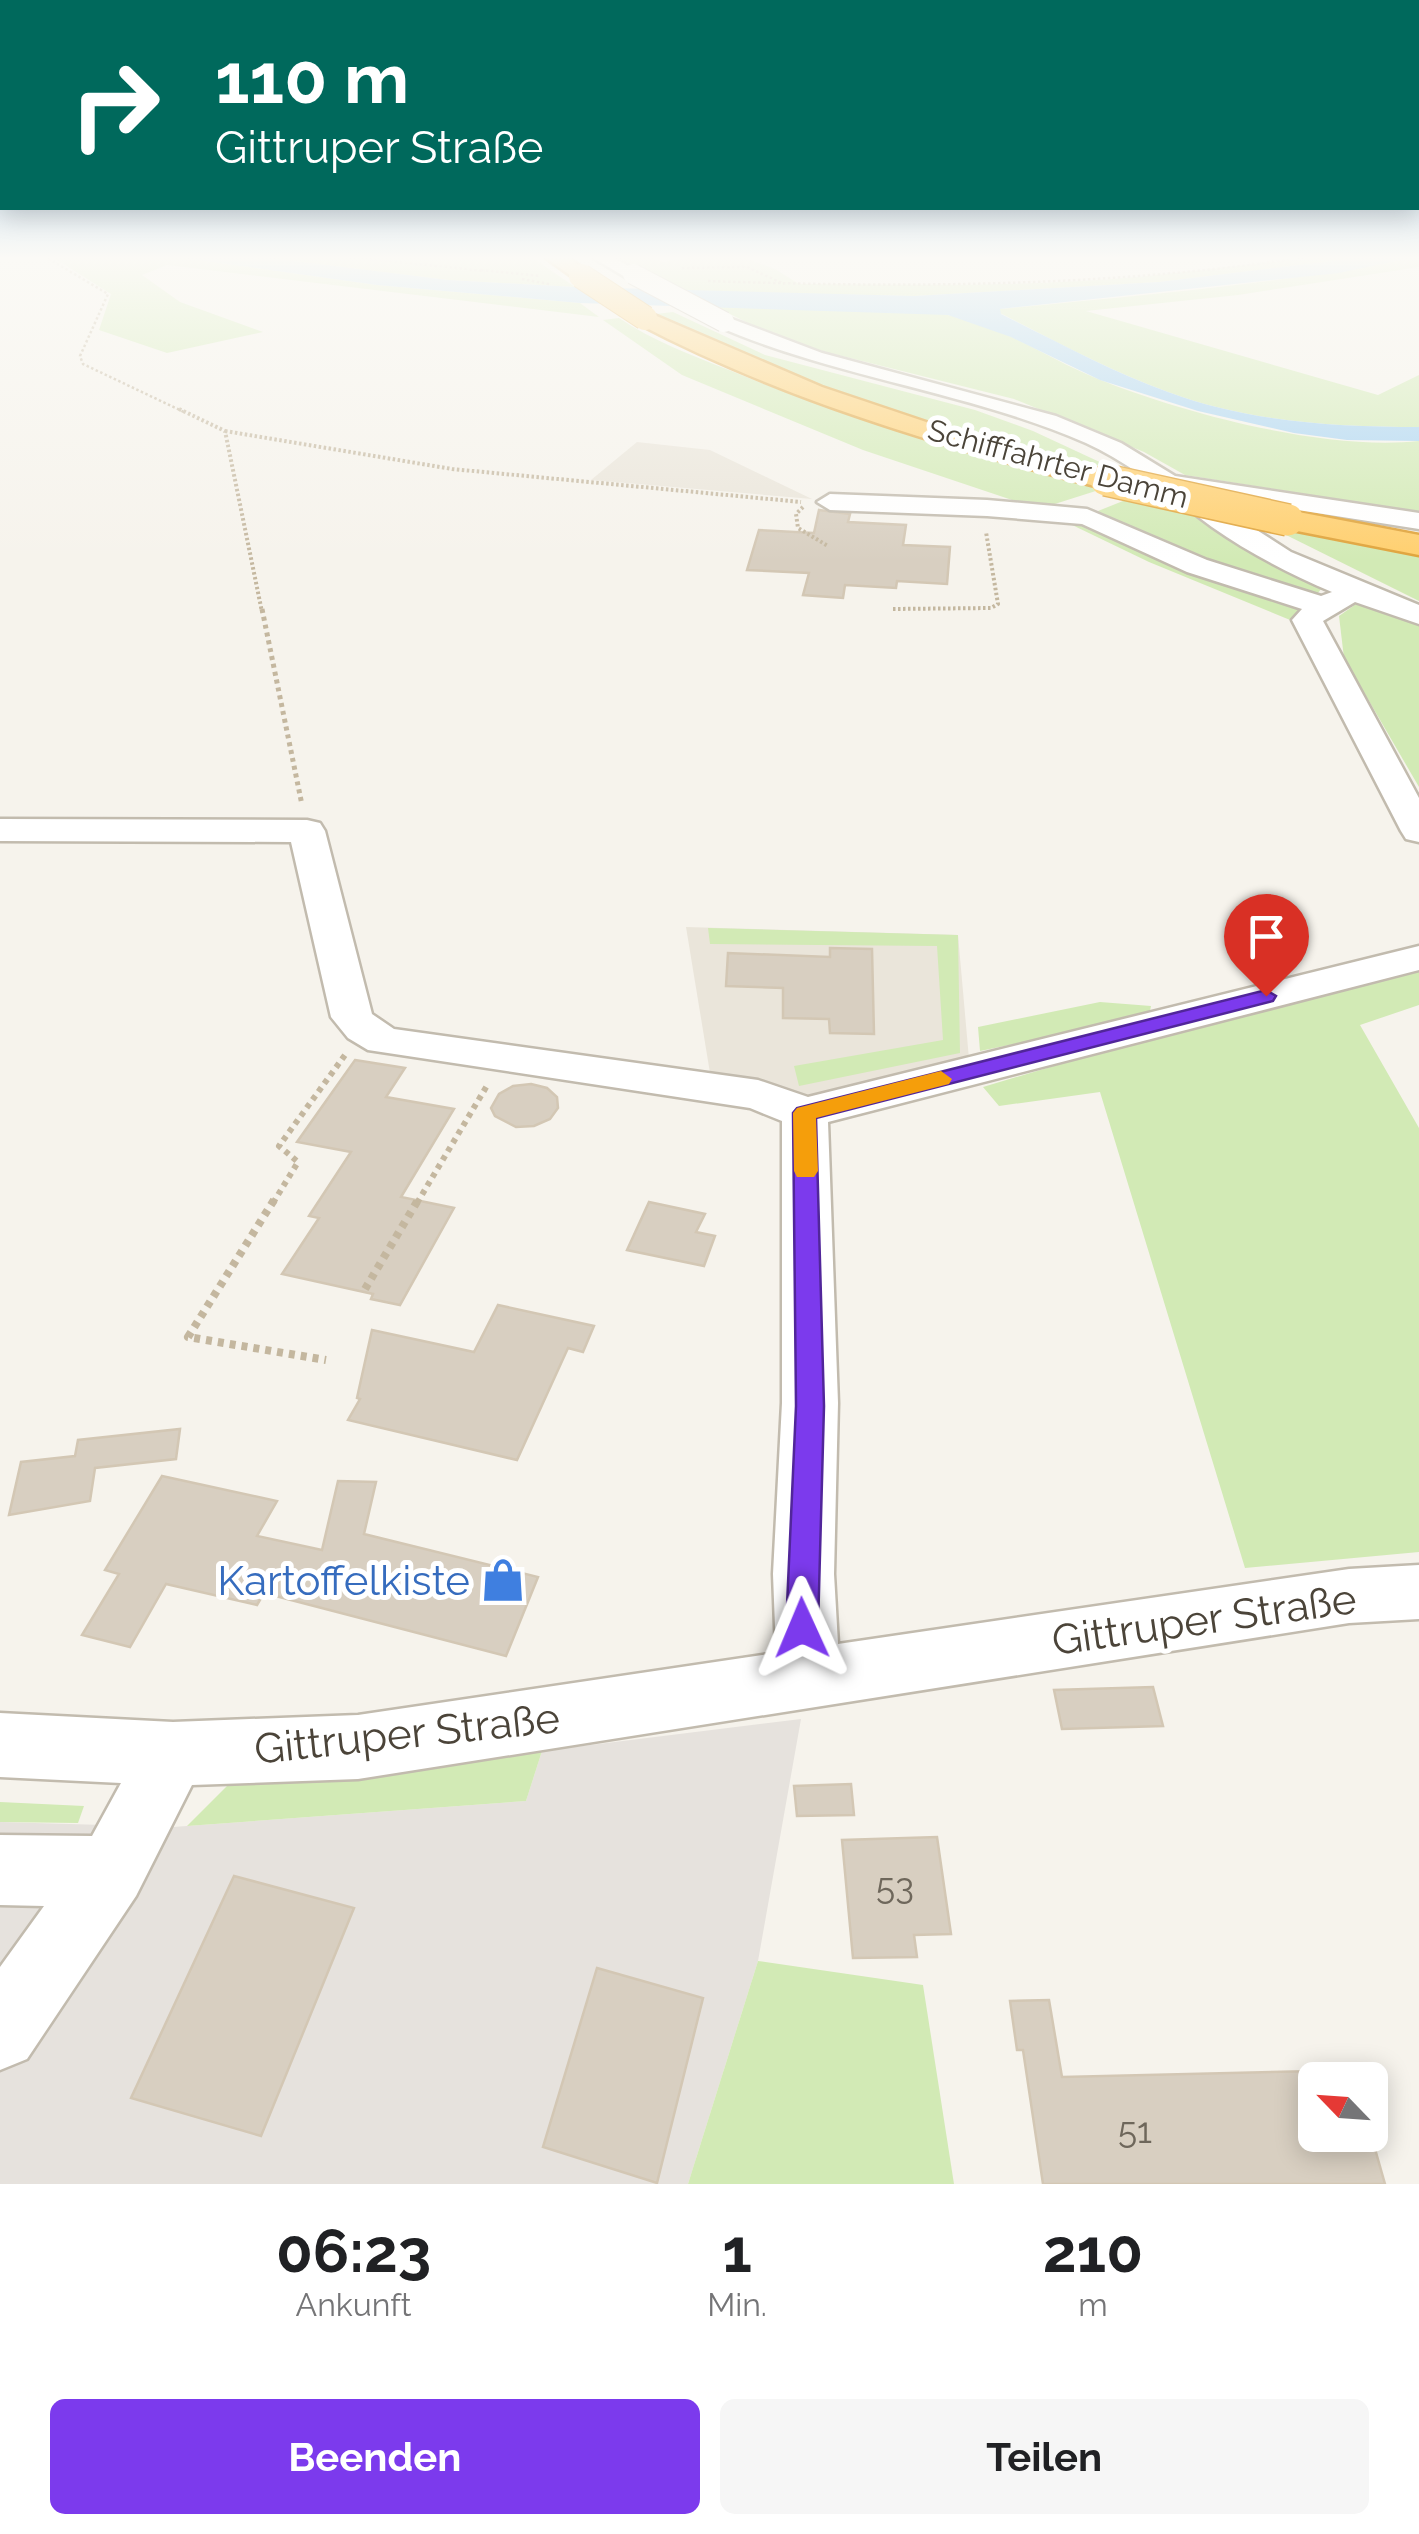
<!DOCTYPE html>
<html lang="de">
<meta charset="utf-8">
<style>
:root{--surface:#fff;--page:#f6f6f6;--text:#202124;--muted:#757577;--accent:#7c3aed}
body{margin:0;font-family:Raleway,sans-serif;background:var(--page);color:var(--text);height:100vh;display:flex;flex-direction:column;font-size:38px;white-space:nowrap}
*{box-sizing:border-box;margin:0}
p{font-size:32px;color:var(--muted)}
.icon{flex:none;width:55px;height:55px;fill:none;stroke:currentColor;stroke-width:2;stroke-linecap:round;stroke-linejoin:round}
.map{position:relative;height:2184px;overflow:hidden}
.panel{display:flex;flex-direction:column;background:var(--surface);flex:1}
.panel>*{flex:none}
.guide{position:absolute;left:0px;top:0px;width:1420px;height:210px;box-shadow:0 5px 25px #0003;background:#00695c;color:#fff;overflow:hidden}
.needle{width:65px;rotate:295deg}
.controls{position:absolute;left:1298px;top:2062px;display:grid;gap:20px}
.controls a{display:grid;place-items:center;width:90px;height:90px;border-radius:15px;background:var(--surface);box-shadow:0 5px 25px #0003;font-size:50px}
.pin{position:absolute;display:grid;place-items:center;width:85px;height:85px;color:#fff;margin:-102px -42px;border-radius:50% 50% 50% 0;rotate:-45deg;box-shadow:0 0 10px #0007}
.pin .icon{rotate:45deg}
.me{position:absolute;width:110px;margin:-55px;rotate:359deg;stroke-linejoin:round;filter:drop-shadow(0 0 8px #0008)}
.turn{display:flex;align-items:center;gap:35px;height:210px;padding:0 50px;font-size:45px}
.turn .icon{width:130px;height:130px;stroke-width:2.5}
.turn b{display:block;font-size:70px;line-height:85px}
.eta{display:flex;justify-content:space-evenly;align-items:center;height:170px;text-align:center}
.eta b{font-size:60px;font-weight:700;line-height:70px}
.cta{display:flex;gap:20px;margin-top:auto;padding:20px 50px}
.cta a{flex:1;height:115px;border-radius:15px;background:var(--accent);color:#fff;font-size:40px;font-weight:700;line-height:115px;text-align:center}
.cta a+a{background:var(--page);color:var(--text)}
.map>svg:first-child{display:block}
.residential{fill:#eae5da}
.industrial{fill:#e6e2dd}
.green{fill:#d2eab5}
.water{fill:#a9d4f2}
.building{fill:#d8cfc1;stroke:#d3c7b4;stroke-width:2.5}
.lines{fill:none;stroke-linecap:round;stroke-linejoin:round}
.minor-casing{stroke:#c2bbae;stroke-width:5}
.highway-casing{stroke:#e0a43c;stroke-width:5}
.path-far4{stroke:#c4b79f;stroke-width:2.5;stroke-dasharray:2.5 2.5;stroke-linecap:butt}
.path-far3{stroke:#c4b79f;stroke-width:4;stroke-dasharray:2.5 2.5;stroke-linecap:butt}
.path-far2{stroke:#c4b79f;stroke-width:5;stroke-dasharray:4 4;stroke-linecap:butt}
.path-far1{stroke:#c4b79f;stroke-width:6;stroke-dasharray:5 5;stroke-linecap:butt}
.path{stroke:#c4b79f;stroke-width:8;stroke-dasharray:6 6;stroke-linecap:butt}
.minor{fill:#fff;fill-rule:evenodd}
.highway{fill:#ffcf6e;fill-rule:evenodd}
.minor-bridge-casing{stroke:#c2bbae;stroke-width:22;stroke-linecap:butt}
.highway-bridge-far1-casing{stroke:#e0a43c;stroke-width:26;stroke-linecap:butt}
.highway-bridge-casing{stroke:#e0a43c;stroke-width:34;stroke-linecap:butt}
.minor-bridge{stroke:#fff;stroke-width:20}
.highway-bridge-far1{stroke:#ffcf6e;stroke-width:24}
.highway-bridge{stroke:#ffcf6e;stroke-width:31}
.route{fill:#7c3aed;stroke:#51269a;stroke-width:2.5}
.slow{fill:#f59e0b}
.labels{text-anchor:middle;stroke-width:10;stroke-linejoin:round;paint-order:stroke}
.far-street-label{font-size:30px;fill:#4b4439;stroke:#fff}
.near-number-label{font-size:35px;fill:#6e675b}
.near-shop-label{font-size:42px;fill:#366cbe;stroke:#fff;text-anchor:end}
.near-street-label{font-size:42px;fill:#4b4439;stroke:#fff}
</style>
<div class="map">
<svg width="1419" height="2184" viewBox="0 0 1419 2184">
<rect width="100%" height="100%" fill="#f6f3ec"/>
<g class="residential">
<path d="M637,442L710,450L812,499L591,480Z"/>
<path d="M686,927L958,935L969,1059L804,1096L711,1079Z"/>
</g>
<path class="industrial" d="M801,1719L758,1961L688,2184H0V1822L173,1827L526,1801L542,1751Z"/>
<g class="green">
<path d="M51,256H170L377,285L580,303L599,317L167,265L142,275L180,302L263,332L167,353L99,330L111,294Z"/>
<path d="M254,256H530L575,287L448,280Z"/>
<path d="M615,256H649L663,262L700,256H740L775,269L799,284C912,285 1024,287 1137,277C1216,270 1294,256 1374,256L1159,282L914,296L683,291Z"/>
<path d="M1419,257V267L1238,295L1086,311L1378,395L1419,375V427C1334,427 1249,422 1168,392C1110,371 1055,341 1000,313V309C1140,295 1280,284 1419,257Z"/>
<path d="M714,306C788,308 896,300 965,319C1012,332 1053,361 1098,379C1185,414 1326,451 1419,441V512L1185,475L1144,452L1014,399L786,342Z"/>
<path d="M673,312L765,355L975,410L1033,431L1119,471L970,435L744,359L647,315Z"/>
<path d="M619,318C653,341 691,355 729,370C850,420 976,454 1102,489L1039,509L863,450L682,375L603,320Z"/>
<path d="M1138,495L1191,507L1325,584L1295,622L1149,562L1068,523Z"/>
<path d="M1264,524L1419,552V601Z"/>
<path d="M1359,602L1419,622V787L1344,658L1339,616Z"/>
<path d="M708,928L958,935L960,1053L799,1086L794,1066L943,1040L937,946L710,944Z"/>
<path d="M1419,970V1005L1360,1025L1419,1128V1552L1245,1568L1100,1092L999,1106L983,1087L1141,1040Z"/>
<path d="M1100,1002L1151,1006L1149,1016L980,1051L978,1027Z"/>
<path d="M542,1751L526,1801L187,1826L232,1781Z"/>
<path d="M0,1802L84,1806L78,1823L0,1822Z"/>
<path d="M758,1961L923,1985L954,2184H688Z"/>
</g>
<path class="water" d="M170,256H254L448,280L575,287L914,296L1159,282L1374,256H1419L1339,273L1000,309L1001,314C1056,341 1110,371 1168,392C1249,422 1334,427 1419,427V441L1347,440L1294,433L1198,411L1100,380L1011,337L948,315L580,303L377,285Z"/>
<g class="building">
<path d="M819,510L850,514L848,522L906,525L903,545L950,547L947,584L897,581L896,588L845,585L843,598L803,595L809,573L747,570L759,530L814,533Z"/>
<path d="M830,948L872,949L874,1034L830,1033L829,1019L783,1018V988L726,986L728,953L830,957Z"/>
<path d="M355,1060L405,1068L386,1097L454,1109L401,1197L454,1208L400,1305L371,1299L373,1294L282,1274L319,1218L309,1216L351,1152L297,1142Z"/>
<path d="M531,1084L547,1088L557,1097L558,1108L550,1119L534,1126L516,1127L495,1116L491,1108L499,1094L513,1086Z"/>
<path d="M649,1202L705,1214L696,1232L715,1236L704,1266L627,1250Z"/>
<path d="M498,1305L594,1326L583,1352L568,1348L517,1460L348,1420L360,1399L357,1398L372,1330L474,1352Z"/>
<path d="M180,1429L176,1459L95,1468L90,1501L9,1515L21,1462L75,1456L78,1440Z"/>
<path d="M162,1476L277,1501L257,1536L322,1550L338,1481L376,1482L364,1534L538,1577L506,1656L264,1593L257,1605L166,1584L130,1647L82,1635L119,1574L105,1570Z"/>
<path d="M1153,1687L1163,1726L1062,1729L1054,1690Z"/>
<path d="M851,1784L854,1815L797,1816L794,1786Z"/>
<path d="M937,1837L951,1934L914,1935L917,1957L853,1958L842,1840Z"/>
<path d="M234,1876L354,1908L261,2136L131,2098Z"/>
<path d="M597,1968L703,1998L657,2183L543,2147Z"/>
<path d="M1049,2000L1062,2077L1315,2071V2135H1371L1385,2184H1043L1023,2050H1017L1010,2001Z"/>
</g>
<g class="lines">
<g class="minor-casing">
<g id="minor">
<path d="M590,256H611L642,274L633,279L627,278Z"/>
<path d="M724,316L822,353L1056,416L1121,443L1175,476L1419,513V529L1202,495L1291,552L1419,605V624L1355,602L1323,621L1419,798V842L1406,839L1401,831L1292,620L1302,609L1187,572L1082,524L987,516L830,510L817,502L830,494L987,500L1087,509L1207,560L1321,596L1332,592C1290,574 1249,553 1212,527C1171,497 1132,464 1086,443C967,391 836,378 717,326L714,322Z"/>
<path d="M0,819L307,820L320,823L325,831L372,1014L394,1029L758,1080L808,1097L1419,946V970L828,1122L838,1403L834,1574L838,1644L1349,1569L1419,1565V1619L1349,1623L358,1779L192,1785L136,1896L27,2059L0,2070V1967L44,1906L0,1905V1835L92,1836L121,1783L0,1777V1713L173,1722L358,1715L776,1653L773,1574L782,1403V1121L750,1108L368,1050L348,1038L331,1017L291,842L0,841Z"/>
</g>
</g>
<g class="highway-casing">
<g id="highway">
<path d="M543,256H567L592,276L581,283Z"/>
<path d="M645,311L822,387L938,426L1117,474L1121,480L1117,486H1095C937,445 782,399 637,323L633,318Z"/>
<path d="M1288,510L1419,535V555L1277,527L1272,520L1277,513Z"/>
</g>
</g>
<g class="path-far4">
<path d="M44,256L108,294L80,356L83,364L184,412"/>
<path d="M340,256L485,271"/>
<path d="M682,268L747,267L784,284"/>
<path d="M481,270L540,276"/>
<path d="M522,279L549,284"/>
<path d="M708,281C912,288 1112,287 1314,256"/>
</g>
<g class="path-far3">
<path d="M179,409L225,431L262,612"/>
<path d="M225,431L452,469L801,502"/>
<path d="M803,507L796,514L798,528L828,546"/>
<path d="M893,609L991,608L998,604L986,532"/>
</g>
<path class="path-far2" d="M262,609L302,805"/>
<g class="path-far1">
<path d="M273,1203L298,1162L279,1146L345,1055"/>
<path d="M417,1203L488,1084"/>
</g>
<g class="path">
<path d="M274,1200L188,1337L326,1360"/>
<path d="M365,1289L418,1200"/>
</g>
<use href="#minor" class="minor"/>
<use href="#highway" class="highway"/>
<g class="minor-bridge-casing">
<path id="minor-bridge" d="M633,274L724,322"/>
</g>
<g class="highway-bridge-far1-casing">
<path id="highway-bridge-far1" d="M581,276L645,318"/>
</g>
<g class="highway-bridge-casing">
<path id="highway-bridge" d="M1106,480L1288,520"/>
</g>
<use href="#minor-bridge" class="minor-bridge"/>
<use href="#highway-bridge-far1" class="highway-bridge-far1"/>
<use href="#highway-bridge" class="highway-bridge"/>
</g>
<linearGradient id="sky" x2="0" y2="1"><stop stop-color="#8fc1ec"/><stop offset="0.46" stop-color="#fbfaf6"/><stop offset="1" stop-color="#fbfaf6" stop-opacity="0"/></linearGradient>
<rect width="1419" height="561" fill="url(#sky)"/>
<path class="route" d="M1266,990L1276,996L1273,1001L816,1118L824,1406L818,1628L813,1639L802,1643L791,1639L786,1628L796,1406L793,1113L797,1108Z"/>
<path class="slow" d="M941,1071L952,1079L949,1084L816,1118L818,1171L814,1177H797L794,1171L793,1113L797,1108Z"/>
<defs>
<g id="shop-bare" transform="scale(3.45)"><path d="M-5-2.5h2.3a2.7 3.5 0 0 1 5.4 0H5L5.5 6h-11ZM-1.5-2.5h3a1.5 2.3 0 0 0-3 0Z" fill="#3f7fe0" stroke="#fff" stroke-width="2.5" paint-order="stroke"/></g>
</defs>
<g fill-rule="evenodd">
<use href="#shop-bare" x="503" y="1580"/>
</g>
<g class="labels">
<g class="far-street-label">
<text transform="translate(1058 464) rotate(15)" y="10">Schifffahrter Damm</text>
</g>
<g class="near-number-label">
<text x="895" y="1899">53</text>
<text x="1135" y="2143">51</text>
</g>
<g class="near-shop-label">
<text x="470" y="1595">Kartoffelkiste</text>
</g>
<g class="near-street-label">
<text transform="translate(1204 1619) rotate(-8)" y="15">Gittruper Straße</text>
<text transform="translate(407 1733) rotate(-6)" y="15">Gittruper Straße</text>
</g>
</g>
</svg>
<div class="controls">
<a><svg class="needle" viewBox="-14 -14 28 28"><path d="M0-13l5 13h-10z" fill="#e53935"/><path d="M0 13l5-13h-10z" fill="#757577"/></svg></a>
</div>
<div class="pin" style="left:1266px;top:996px;background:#d93025"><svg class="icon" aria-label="arrive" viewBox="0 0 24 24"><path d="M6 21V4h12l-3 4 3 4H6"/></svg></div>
<svg class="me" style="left:802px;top:1628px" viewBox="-20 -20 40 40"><path d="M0-17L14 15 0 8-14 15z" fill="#7c3aed" stroke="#fff" stroke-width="4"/></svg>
<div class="guide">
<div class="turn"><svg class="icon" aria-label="right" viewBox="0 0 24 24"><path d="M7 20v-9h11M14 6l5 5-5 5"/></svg><div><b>110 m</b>Gittruper Straße</div></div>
</div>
</div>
<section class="panel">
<div class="eta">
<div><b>06:23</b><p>Ankunft</p></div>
<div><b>1</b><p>Min.</p></div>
<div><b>210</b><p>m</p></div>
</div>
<div class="cta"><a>Beenden</a><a>Teilen</a></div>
</section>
